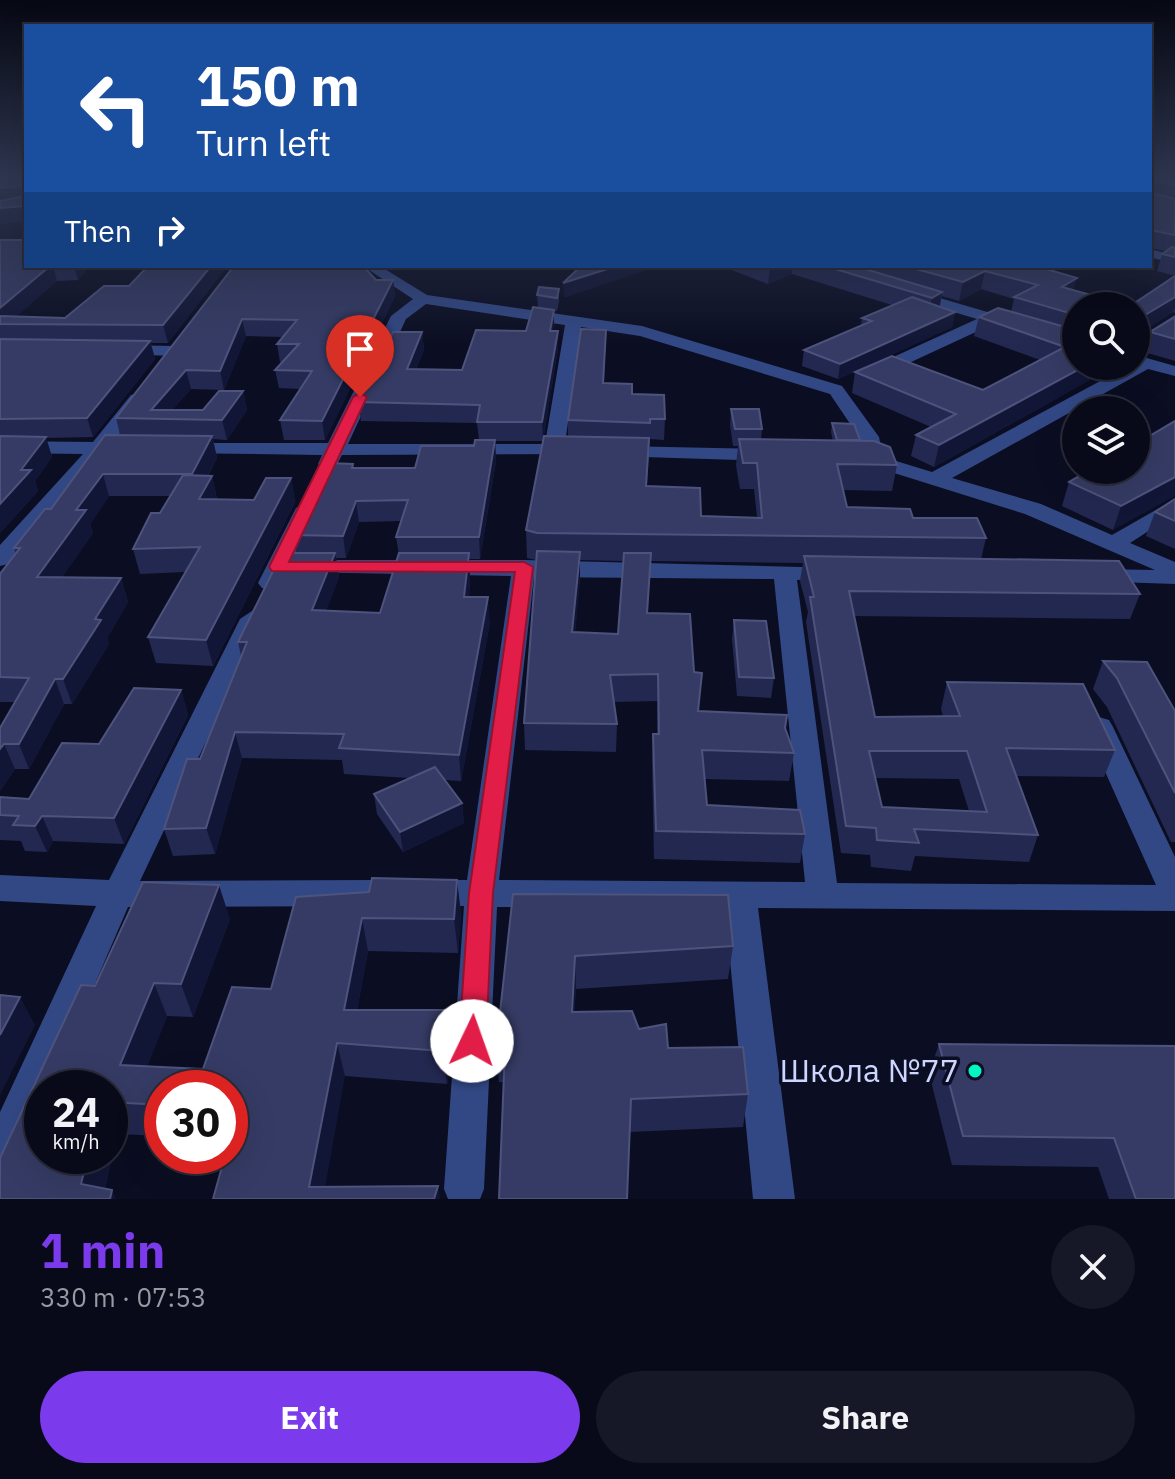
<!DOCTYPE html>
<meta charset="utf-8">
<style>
:root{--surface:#080a1a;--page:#161827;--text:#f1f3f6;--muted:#989aa2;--line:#292b39;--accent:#7c3aed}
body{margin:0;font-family:"IBM Plex Sans",sans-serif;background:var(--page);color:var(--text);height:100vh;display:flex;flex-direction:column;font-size:30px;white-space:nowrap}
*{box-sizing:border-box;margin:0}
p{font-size:26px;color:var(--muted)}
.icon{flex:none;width:44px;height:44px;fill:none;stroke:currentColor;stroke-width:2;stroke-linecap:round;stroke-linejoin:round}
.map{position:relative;height:1199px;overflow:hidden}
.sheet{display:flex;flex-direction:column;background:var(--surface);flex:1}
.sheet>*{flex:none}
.guide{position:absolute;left:24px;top:24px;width:1128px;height:244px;border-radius:0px;box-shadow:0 8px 32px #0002,0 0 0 2px var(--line);background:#1a4fa0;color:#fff;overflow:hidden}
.fabs{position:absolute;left:1062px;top:292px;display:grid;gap:16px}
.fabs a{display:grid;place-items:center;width:88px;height:88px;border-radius:50%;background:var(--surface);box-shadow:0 8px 32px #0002,0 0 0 2px var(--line);font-size:40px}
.speed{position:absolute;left:24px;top:1070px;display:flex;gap:16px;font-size:40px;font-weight:700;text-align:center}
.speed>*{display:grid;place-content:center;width:104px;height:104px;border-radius:50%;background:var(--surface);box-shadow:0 8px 32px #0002,0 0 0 2px var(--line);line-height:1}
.speed small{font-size:20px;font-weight:400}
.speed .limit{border:12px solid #d22;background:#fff;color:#111}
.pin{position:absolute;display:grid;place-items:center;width:68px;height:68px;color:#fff;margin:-82px -34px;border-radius:50% 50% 50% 0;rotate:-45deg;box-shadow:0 0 8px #0007}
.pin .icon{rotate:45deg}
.me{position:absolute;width:88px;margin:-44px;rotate:3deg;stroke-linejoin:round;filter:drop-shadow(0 0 6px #0008)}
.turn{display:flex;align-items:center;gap:28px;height:168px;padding:0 40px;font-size:36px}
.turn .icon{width:104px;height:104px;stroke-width:2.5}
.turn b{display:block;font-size:56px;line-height:68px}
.then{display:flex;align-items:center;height:76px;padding:0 40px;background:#0003;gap:16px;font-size:30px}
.round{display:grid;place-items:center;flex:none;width:84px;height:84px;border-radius:42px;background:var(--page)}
.summary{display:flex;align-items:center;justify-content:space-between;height:136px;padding:0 40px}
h1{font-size:48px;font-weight:700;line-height:60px;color:var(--accent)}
.primary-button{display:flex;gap:16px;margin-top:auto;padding:16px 40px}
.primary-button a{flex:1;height:92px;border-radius:48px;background:var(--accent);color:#fff;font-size:32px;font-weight:700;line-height:92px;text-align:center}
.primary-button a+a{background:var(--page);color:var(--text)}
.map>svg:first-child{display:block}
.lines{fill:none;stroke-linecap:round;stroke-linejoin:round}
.minor{fill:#324885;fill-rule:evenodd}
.wall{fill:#232851;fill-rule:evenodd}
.shaded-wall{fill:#121636}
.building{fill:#353b64;stroke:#4d537c;stroke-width:2;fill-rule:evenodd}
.route{fill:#e11d48;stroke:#92132f;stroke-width:2}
.poi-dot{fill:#00f7c4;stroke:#0b0e22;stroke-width:3}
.labels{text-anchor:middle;stroke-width:7;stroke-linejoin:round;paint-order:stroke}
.near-poi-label{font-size:32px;fill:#ccd6ff;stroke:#0b0e22;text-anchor:end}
</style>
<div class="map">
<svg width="1175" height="1199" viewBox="0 0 1175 1199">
<rect width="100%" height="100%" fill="#0b0e22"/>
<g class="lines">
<g class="minor">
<path d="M1150,249L1175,256V264L1150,257Z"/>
<path d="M363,266H380L427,295L642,326L842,386L879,437L883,457L932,472L1128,366H1136V355L1175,366V376L1148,369L952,478L1041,504L1112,535L1175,499V514L1130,543L1175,562V584L1088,581L1084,576L1088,571L1096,569L1155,570L1025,514L859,462L856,458L862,453L859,437L830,394L640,336L581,327L565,444L580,446L583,450L580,454L342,455L335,468L328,470L318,464L322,455L175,453L172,449L182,443H328L391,316L413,299ZM426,304L565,325L545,444H348L406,319Z"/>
<path d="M909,289L1076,338V348L993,324L881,376H869V368L977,319L904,297L901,294Z"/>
<path d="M1175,315V328L1136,353V340Z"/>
<path d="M121,345L175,346L183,351L175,356L115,354V346Z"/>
<path d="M137,394L146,399L106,452L8,564L0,566V545L83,454L0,453V441L93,442L131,395Z"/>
<path d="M618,446L769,449L779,455L769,461L611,456L608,452L611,448Z"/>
<path d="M307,502L318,508L282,583L270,590L262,588L258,583L296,508Z"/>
<path d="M304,560H524L839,568L843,573L839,578L797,580L837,883L1156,885L1085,727L1089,720L1099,717L1109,720L1113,727L1175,857V911L758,908L795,1199H753L725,908L497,907L484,1189L480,1199H448L444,1189L464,906H426L415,902L410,893L415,884L426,880H467L511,576L296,572L292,567ZM534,577L774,579L805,882L499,880Z"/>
<path d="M252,611L264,619L140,881L377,880L388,884L393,893L388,902L377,906L128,907L50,1088H42V1106L14,1170L0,1176V1112L96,906L0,901V875L109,880L240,619Z"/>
</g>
</g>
<g class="wall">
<path d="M1150,177H1175V276L1157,271L1162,254L1166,251L1150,248Z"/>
<path d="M0,240L26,266H90L78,280L57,281L16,316L65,318L129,286L148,266H227L168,343H151L155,359L93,437L46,438L52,457L35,481L38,491L0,533Z"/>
<path d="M234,266L376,280H393L395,296L325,440H284L280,420L300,389L279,388L275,370L283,362H280L277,344L283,337L246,336L224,390L191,389L172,410H203L243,391L247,410L227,440L213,439L217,458L208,476H212L217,499L254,500L291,478L295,502L213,666L156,663L148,637L185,572L140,574L133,549L160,513L170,496H109L90,524L93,533L62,577L121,578L128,602L107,638L109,644L72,704H64L29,769H15L0,791V728L15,702H0V574L16,554L14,548L120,435L116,418Z"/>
<path d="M726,266H1036L1074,290L1130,306L1175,276V313L1173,312L1139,334L1076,306V366L1119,368H1111L934,467L911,456L916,435L931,427L852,393L855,372L983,390L1040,360L974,336L979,317L1011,312L1014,299L981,289L959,301L942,296L939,307L955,312L952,327L838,379L802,366L804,350L861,326L862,318L892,305L792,274L768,284L726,268Z"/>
<path d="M559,289V302L557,311L554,310L553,331L558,348L543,441H495L496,461L480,559H469L470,577L469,597L490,622L461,781L445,780L462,803L464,823L403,852L377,814L374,794L409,778L344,774L342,760L242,758L215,854L173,856L164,829L200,759L241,656L238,642L296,553L293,535L353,464L354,468H415L474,446L479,440L477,423L361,421L358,402L422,332L424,350L416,369L462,370L526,331L538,307L537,295ZM401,521L396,537L399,555L380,613L326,611L339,577L336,558H346L359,522Z"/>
<path d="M1175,317V361L1144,352L1150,332Z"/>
<path d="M606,330L604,383L632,394L665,419L664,440L650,439L647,486L701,516L757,517L754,489H740L736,465L738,446H733L730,425L731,409L762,429L761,440L833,441L831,432L832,423L897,465L892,491L843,490L847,507L913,518L986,538L981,559L1140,594L1130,619L855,616L875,717L943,716L941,709L947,682L1115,750L1104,777L1016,776L1038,835L1029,862L915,856L911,871L871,867L870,855L841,853L806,622L808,612L800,581L803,563L650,561L648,613L694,672L699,711L785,728L794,753L789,781L705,779L707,805L805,834L800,863L654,859L652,762L653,734H657V701L614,702L617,724L616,752L525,750L524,723L536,560L527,558L526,530L568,436V420ZM580,560L623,561L618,634L575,632L580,578ZM875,778L959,779L969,811L882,807Z"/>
<path d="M1175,421L1113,530L1062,506L1069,482Z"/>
<path d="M1175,499V549L1146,536L1155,512Z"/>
<path d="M734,620L774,678L771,698L737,696L732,639Z"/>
<path d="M1103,661L1175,711V842H1171L1107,707L1093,689Z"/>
<path d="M181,690L188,715L124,844L53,841L47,852L25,851L21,841L0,840V797L29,799L99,744Z"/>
<path d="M513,894L733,946L728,979L576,989L574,1012L639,1029L668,1048L748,1094L743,1127L629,1132L504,1082H499L496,1049Z"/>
<path d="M296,897L461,913L458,953L368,951L357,1010H447L451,1043L450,1069L447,1084L345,1076L213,1199L230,1156V1088H162V1136L117,1134L105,1189L0,1199L95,986L230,919L193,1017L167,1016L147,1066L203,1069L271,989ZM110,1088V1156H42Z"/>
<path d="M939,1044L1175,1046V1199H1109L1098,1167L952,1165L929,1073Z"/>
</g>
<g class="shaded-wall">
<path d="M21,186L26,200L0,203V188Z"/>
<path d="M26,206V222L0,224V208Z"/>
<path d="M50,266H53L57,281L8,324H0V308Z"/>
<path d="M74,266H90L78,280Z"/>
<path d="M211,266H227L168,343L163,325Z"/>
<path d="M617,266H659L564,298L563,283Z"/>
<path d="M770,266H792V274L768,284Z"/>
<path d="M985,271L981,289L959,301L963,282Z"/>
<path d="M1077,278L1072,296L1062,287Z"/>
<path d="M393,280L395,296L325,440L322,421Z"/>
<path d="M942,292L939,311L928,316L932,298Z"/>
<path d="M1175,297V308L1173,312L1136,336L1140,318Z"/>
<path d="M554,310V326L550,348V331Z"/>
<path d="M955,312L952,327L838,379L840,364Z"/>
<path d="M242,319L246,336L224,390L220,371Z"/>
<path d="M558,331V348L543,441L542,422Z"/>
<path d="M422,332L424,350L408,387L407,369Z"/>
<path d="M150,341L155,359L93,437L87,418Z"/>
<path d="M1085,366H1121L1119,368H1111L934,467L939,445Z"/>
<path d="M186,370L191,389L164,419L151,410Z"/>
<path d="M243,391L247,410L227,440L222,420Z"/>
<path d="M212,436L217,458L197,496L192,474Z"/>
<path d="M46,437L52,457L35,481L38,491L0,533V504L21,470Z"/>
<path d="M495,440L496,461L480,559L479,537Z"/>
<path d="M103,474L109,496L90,524L93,533L46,600L37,577L76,510Z"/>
<path d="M212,476L217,500L199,499Z"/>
<path d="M1175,477V496L1113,530L1121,506Z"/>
<path d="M291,478L295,502L213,666L206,640Z"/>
<path d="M356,501L359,522L346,558L343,536Z"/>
<path d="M580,552V578L573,659L572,632Z"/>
<path d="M335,553L339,577L317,635L312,610Z"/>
<path d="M469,553L470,577L467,622L464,597Z"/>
<path d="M121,578L128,602L107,638L109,644L72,704L63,679L95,619Z"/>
<path d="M488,597L490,622L461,781L459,755Z"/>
<path d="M55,679L64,704L29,769L19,744Z"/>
<path d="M181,690L188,715L124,844L114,818Z"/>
<path d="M235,732L242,758L215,854L206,828Z"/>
<path d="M4,744L15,769L0,791V749Z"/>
<path d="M462,803L464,823L403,852L400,832Z"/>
<path d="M42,816L53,841L47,852L35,826Z"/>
<path d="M457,880L461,913L458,953L454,919Z"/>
<path d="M219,885L230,919L193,1017L181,984Z"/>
<path d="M362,918L368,951L351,1043L344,1010Z"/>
<path d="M575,956L576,989L572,1045V1012Z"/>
<path d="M154,983L167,1016L135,1098L120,1065Z"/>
<path d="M20,997L35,1025L0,1095V1035Z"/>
<path d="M447,1010L451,1043L450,1069L447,1084L442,1051Z"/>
<path d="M337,1043L345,1076L323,1199L309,1187Z"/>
<path d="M110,1119L117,1134L103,1199L81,1184L88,1156H110Z"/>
<path d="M438,1186L440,1199H434Z"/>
<path d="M112,1190L116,1199H110Z"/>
</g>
<g class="building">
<path d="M0,177H26V206L0,208V201L25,196L21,186L0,188Z"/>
<path d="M1150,177H1175V185L1155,180L1152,183V193L1175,199V235L1150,230Z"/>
<path d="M0,240H26V266H50L0,308Z"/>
<path d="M1172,247L1175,248V257L1162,254Z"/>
<path d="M148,266H211L163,325L0,324V316L65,318L104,286H129Z"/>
<path d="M234,266H363L376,280H393L322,421L280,420L312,371L275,370L299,344H277L297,320L242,319L220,371L186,370L151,410H203L219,391H243L222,420L116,418Z"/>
<path d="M581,266H617L563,283Z"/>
<path d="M825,266H855L942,292L932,298Z"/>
<path d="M905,266H1036L1077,278L1062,287L1130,306L1175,276V297L1140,318L1139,337L1136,339V306H1076V315L1014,297L1038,285L985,271L963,282Z"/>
<path d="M539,287L559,289L557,298L537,295Z"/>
<path d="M912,297L955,312L840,364L804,350L872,321L862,318Z"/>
<path d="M533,307L554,310L550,331H558L542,422H477L480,405L358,402L393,332H422L407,369L462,370L476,330L526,331Z"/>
<path d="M998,308L1076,330V366H1085L939,445L916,435L956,414L855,372L892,356L983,390L1065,347L979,317Z"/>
<path d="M1175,317V339L1150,332Z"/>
<path d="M581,329L606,330L603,383L632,384V394L664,395L665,419H650V423L568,420Z"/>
<path d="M0,339L150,341L87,418L0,419Z"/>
<path d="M731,409H759L762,429H735Z"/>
<path d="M1175,421V477L1121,506L1069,482L1090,470H1136V444Z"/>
<path d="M832,423L854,424L860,440H837Z"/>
<path d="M105,435L212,436L192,474H103L76,510H86L37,577L121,578L95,619L101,620L63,679H55L19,744H4L0,749V728L29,678L0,677V574L20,548H14L45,509H51Z"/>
<path d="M0,436L46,437L21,470H31L0,504Z"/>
<path d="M544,436L649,438L646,486L700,488L701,516L762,518L757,463H743L739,439L874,441L890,447L897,465L837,464L847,507L910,509L913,518H977L986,538L537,533L526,530Z"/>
<path d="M475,440H495L479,537H396L408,500L356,501L343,536L293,535L328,463L353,464L352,468H415L421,446H474Z"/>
<path d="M183,475L212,476L199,499L254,500L266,478H291L206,640L148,637L200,547L133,549L151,513H160Z"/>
<path d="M1175,499V521L1155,512Z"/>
<path d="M537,551L580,552L572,632L618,634L624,553H651L647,613L690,614L694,672L702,673L698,711L787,715L785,728L794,753L702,750L707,805L800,810L805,834L656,831L653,734H659L658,674L610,675L617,724L524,723Z"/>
<path d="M282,553H335L312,610L380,613L399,553H469L464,597H488L459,755L339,748L344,734L235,732L206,828L164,829L187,759H200L247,642H238Z"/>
<path d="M804,556L1119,561L1140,594L849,591L875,717L960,716L947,682L1083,684L1115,750L1006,748L1038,835L914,829L919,843L877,840L876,828L846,826L810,597H814ZM869,751H967L987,812L882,807Z"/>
<path d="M734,620L766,621L774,678L739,677Z"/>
<path d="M1103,661L1147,662L1175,711V793L1117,678Z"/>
<path d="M134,688L181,690L114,818L42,816L35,826L13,825L19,816L0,815V797L29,799L62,743L99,744Z"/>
<path d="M435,767L462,803L400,832L374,794Z"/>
<path d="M372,878L457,880L454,919L362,918L344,1010H447L445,1036L442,1051L337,1043L309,1187L438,1186L434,1199H213L225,1156H230V1137L238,1109L230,1108V1088H162V1105L110,1102V1088H42V1156H88L81,1184L112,1190L110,1199H0V1158L81,985L95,986L143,882L219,885L181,984L154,983L120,1065L203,1069L232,987L271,989L296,897L369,892Z"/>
<path d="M513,894L728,895L733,946L575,956L572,1012L632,1011L639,1029L666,1024L668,1048L743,1047L748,1094L631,1099L627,1199H499L505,1049H496Z"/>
<path d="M0,995L20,997L0,1035Z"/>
<path d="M939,1044L1175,1046V1199H1136L1114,1138L963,1136Z"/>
</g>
<linearGradient id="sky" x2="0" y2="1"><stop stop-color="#060813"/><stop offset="0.51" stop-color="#2e364f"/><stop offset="1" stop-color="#2e364f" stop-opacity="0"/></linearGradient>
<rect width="1175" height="345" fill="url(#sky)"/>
<path class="route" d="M360,393L367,397L289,562H524L533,567L493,893L486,1041L482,1050L472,1054L463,1050L459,1041L469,893L515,572L272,571L269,567L353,397Z"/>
<circle class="poi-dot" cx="975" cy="1071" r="8"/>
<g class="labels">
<g class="near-poi-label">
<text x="959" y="1082">Школа №77</text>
</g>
</g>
</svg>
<div class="fabs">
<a><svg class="icon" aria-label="search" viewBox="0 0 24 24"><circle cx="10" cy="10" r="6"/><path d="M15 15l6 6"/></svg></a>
<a><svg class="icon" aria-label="layers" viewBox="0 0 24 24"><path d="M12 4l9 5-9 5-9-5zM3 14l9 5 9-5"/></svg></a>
</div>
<div class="speed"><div>24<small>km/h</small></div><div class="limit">30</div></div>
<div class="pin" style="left:360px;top:397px;background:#d93025"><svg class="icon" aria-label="arrive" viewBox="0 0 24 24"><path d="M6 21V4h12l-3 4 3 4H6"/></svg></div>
<svg class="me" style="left:472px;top:1041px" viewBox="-20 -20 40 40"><circle r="19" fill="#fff"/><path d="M0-13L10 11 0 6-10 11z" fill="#e11d48"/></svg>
<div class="guide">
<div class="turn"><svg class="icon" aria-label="left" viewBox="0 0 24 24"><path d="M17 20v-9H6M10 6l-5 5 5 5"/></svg><div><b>150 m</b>Turn left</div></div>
<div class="then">Then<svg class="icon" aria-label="right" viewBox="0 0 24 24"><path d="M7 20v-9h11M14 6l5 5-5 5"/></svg></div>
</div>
</div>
<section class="sheet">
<div class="summary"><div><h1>1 min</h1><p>330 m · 07:53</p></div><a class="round"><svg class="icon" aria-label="close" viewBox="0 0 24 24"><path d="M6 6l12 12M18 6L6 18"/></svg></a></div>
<div class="primary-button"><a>Exit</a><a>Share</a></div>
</section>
